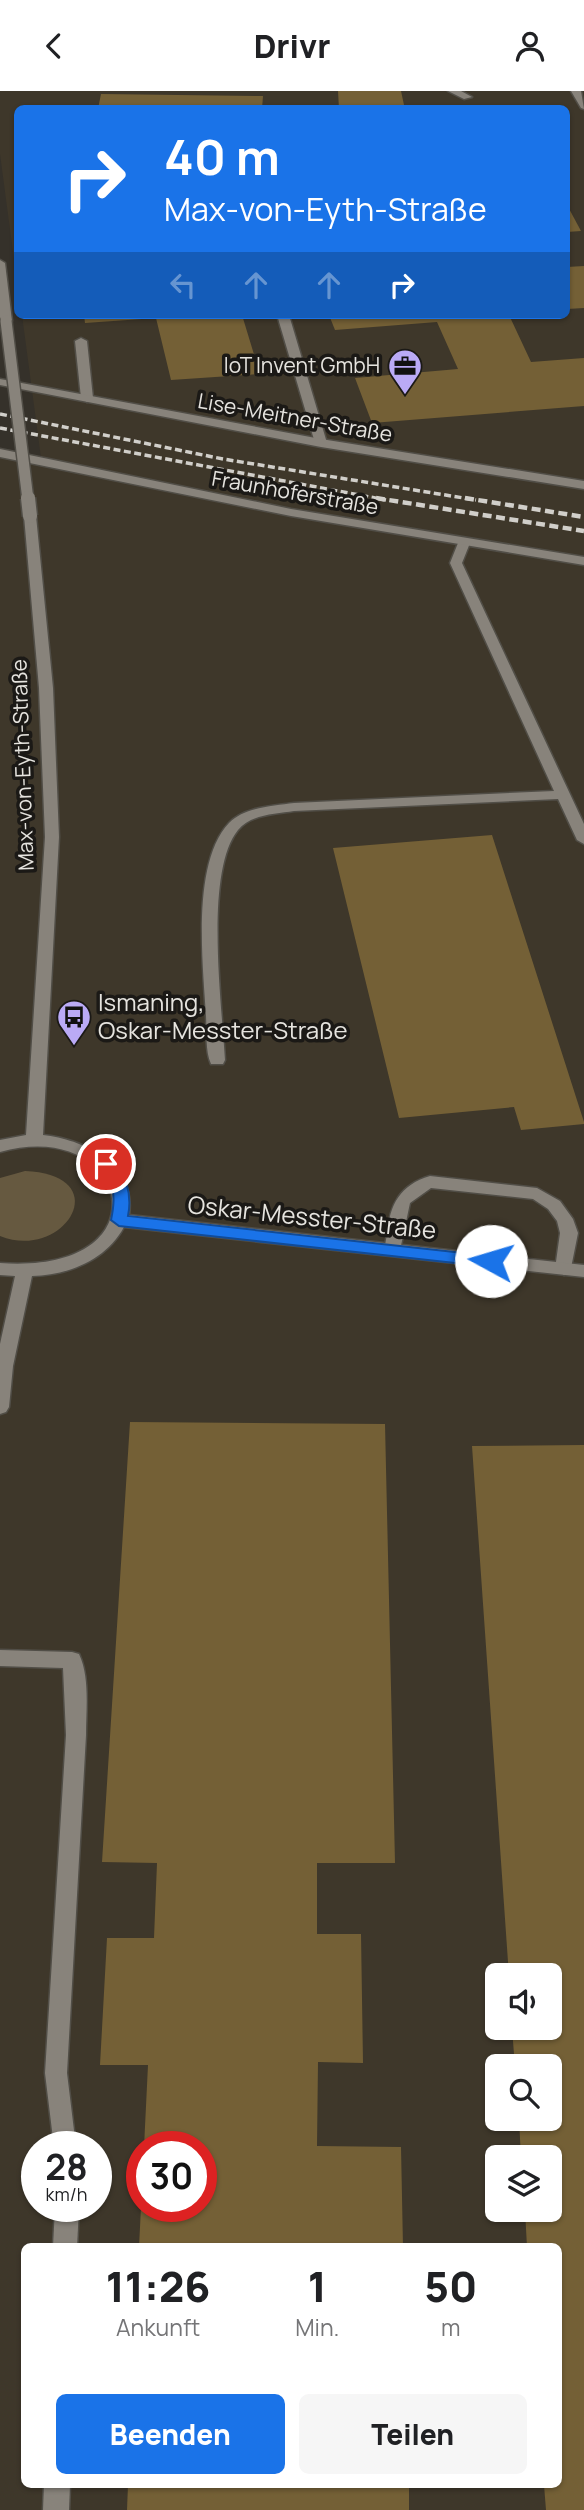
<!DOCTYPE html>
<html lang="de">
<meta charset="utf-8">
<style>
:root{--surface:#fff;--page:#f6f6f6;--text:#202124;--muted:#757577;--accent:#1a73e8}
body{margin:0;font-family:Manrope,sans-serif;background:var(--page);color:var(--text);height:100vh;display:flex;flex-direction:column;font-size:26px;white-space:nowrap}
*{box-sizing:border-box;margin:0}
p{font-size:23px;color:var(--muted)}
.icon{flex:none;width:38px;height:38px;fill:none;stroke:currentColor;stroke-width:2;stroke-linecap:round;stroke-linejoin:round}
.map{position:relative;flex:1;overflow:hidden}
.panel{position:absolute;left:21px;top:2152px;width:541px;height:245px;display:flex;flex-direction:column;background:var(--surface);border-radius:10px;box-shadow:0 2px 5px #0004}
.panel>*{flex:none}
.banner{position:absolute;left:14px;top:14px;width:556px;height:214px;border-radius:10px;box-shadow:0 2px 5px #0004;background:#1a73e8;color:#fff;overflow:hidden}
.buttons{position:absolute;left:485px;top:1872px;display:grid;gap:14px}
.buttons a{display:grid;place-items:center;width:77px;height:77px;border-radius:10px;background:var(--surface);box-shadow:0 2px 5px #0004;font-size:35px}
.speed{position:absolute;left:21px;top:2040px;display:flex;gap:14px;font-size:35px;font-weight:700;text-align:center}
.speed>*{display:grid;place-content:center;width:91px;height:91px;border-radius:50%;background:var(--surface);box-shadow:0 2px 5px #0004;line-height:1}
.speed small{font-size:18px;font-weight:400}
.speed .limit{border:10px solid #d22;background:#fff;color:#111}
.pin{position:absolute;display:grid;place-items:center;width:60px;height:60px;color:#fff;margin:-30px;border:4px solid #fff;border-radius:50%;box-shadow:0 2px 7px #0007}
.me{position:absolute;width:77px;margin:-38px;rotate:276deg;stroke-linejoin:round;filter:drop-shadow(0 0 5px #0008)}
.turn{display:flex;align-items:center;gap:24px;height:147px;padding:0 35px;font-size:32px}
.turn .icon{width:91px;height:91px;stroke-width:2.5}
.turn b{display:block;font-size:49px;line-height:60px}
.lanes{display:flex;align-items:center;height:66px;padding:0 35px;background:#0003;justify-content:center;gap:35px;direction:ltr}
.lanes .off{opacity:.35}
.eta{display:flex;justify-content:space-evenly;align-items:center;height:119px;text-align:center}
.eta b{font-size:42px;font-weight:800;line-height:49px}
.action{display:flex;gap:14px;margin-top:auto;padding:14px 35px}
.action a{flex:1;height:80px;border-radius:10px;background:var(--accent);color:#fff;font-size:28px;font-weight:800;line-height:80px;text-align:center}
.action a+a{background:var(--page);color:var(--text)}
header{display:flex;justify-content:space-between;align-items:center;height:91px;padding:0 35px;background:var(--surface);font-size:32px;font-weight:800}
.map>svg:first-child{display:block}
.built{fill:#3e372a;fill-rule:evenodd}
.green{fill:#665940}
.building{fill:#746036}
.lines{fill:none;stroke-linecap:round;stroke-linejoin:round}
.lane-casing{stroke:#514e47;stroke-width:3}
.street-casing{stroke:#514e47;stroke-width:3}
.lane{fill:#88837b;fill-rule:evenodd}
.street{fill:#88837b;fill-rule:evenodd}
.rail-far1{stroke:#d1cfca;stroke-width:3.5;stroke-dasharray:7 3.5;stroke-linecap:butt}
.rail{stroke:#d1cfca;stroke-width:4.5;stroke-dasharray:9 4.5;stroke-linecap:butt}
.street-bridge-far1-casing{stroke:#514e47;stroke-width:14;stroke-linecap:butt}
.street-bridge-casing{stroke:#514e47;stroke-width:17;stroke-linecap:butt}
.street-bridge-far1{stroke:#88837b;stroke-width:11}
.street-bridge{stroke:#88837b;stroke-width:14}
.route{fill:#1a73e8;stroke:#114b97;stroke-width:2}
.labels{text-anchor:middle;stroke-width:7;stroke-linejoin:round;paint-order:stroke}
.far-poi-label{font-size:21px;fill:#e6e4df;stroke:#1b1916;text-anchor:end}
.far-street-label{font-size:21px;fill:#e6e4df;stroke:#1b1916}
.poi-label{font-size:24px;fill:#e6e4df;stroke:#1b1916;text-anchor:start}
.street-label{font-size:24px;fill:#e6e4df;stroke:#1b1916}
</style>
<header><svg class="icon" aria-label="back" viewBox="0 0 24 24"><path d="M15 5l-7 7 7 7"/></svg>Drivr<svg class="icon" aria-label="person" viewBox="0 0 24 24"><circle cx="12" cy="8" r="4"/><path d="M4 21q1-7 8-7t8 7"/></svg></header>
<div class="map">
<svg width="584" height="2419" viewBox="0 0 584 2419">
<rect width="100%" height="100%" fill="#35312a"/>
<path class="built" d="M0,0H584V2419H0V358L41,367L22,224H567V18H18L17,191L0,63ZM497,1885H550V1937H497ZM497,1976H550V2028H497ZM37,2056H96V2116H37ZM142,2056H201V2116H142ZM497,2067H550V2119H497ZM24,2156H558V2394H24Z"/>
<path class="green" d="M25,1080C118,1084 64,1171 0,1145V1087Z"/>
<g class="building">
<path d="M338,0H401L404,14L412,18H339Z"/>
<path d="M101,3L263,5L262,18H98Z"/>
<path d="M567,114L581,140L567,141Z"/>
<path d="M584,175V217L567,218V176Z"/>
<path d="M84,224H242L260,283L171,289L156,227L85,232Z"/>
<path d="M329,224H509L531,271L584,267V315L372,332L355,287L458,278L437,231L335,239Z"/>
<path d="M492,744L584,1031V1033L521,1039L514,1016L399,1027L333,757Z"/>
<path d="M130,1331L385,1333L395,1772H317V1843H361L363,1972L318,1971L317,2055L401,2056L403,2156H139L141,2116H201V2056H144L148,1974H100L107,1847H154L157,1772L102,1771Z"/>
<path d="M584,1354V2419H546L544,2394H558V2156H527L525,2119H550V2067H521L519,2028H550V1976H515L512,1937H550V1885H509L472,1355Z"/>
<path d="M128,2394H409V2419H127Z"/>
</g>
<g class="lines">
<g class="lane-casing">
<g id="lane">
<path d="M448,0H461L472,6L464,8Z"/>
<path d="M277,224H289L327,352L325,355L315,352Z"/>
<path d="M81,247L87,250L93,307L87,311L81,307L75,250Z"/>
<path d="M464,448L470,452L462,472L584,733V753L577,749L558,708L294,720C276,723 251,723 238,739C204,781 222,915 225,969L223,973H211C205,960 207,940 206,925C203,874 191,772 229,732C244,716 273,715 294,712L554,700L450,472L458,452Z"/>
<path d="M430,1085L537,1097L560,1110L573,1128L578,1142L570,1182L564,1184L555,1178L560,1142L557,1130L548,1118L533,1108L431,1097L410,1112L399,1164H387C383,1157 386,1151 387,1143C390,1113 400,1094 430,1085Z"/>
<path d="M0,1559L72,1561L79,1563C90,1586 86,1619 86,1644L67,1982L76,2056H54L45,1982L66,1644L63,1577L0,1575Z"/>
<path d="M55,2116H79L77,2156H53Z"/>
<path d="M44,2394H70L69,2419H43Z"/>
</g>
</g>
<g class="street-casing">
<g id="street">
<path d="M571,0H581L584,18L581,17Z"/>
<path d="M0,169L5,172L12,230L6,233L2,232L0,226Z"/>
<path d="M0,288L321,348L584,390V398L321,356L0,294Z"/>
<path d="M0,358L291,418L584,466V474L291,425L0,366Z"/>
<path d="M30,421L36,425L53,597L59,746L43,1044C86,1049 136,1074 129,1124L584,1174V1186L124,1136C106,1169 69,1184 32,1185L13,1275L9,1316L6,1321L0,1323V1253L15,1185L0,1184V1172C169,1184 130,1024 0,1061V1049L26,1044L45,746L39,597L24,425Z"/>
</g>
</g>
<use href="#lane" class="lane"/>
<use href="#street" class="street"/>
<g class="rail-far1">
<path d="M0,323L223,368L476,409"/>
<path d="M0,337L386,409"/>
</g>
<g class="rail">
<path d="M376,407L584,440"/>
<path d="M465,407L584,426"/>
</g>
<g class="street-bridge-far1-casing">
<path id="street-bridge-far1" d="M6,230L28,409"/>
</g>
<g class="street-bridge-casing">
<path id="street-bridge" d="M28,407L30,425"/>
</g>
<use href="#street-bridge-far1" class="street-bridge-far1"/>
<use href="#street-bridge" class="street-bridge"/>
</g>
<path class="route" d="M106,1068C127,1075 132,1106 128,1125L491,1165L499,1170L491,1176L119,1135L111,1129C117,1101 113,1096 98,1073Z"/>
<defs>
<g id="office-pin" transform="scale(1.75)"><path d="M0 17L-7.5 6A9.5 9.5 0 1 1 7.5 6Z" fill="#baaaf6" stroke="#1b1916"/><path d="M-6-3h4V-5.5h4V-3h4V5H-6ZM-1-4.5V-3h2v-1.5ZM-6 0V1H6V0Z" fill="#111"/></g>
<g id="bus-pin" transform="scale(1.75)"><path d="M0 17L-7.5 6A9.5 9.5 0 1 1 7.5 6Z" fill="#baaaf6" stroke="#1b1916"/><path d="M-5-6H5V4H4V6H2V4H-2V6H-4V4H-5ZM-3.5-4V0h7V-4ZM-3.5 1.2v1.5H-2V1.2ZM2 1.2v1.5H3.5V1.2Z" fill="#111"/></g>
</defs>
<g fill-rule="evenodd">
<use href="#office-pin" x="405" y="275"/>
<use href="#bus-pin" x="74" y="926"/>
</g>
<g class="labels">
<g class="far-poi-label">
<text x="380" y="282">IoT Invent GmbH</text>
</g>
<g class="far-street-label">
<text transform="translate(295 327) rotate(10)" y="7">Lise-Meitner-Straße</text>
<text transform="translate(295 402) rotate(10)" y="7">Fraunhoferstraße</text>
<text transform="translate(23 674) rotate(-92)" y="7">Max-von-Eyth-Straße</text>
</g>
<g class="poi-label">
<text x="98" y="920">Ismaning,<tspan x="98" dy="28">Oskar-Messter-Straße</tspan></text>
</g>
<g class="street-label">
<text transform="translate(312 1127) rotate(6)" y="8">Oskar-Messter-Straße</text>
</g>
</g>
</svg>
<div class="buttons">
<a><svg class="icon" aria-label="sound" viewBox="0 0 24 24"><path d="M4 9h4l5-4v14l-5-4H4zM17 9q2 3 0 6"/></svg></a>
<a><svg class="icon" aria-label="search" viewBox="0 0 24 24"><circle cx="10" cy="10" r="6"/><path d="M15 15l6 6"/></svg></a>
<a><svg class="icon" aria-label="layers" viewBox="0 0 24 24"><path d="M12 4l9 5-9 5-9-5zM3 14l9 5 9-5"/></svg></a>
</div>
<div class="speed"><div>28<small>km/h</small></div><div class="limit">30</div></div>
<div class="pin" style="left:106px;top:1073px;background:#d93025"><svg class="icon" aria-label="arrive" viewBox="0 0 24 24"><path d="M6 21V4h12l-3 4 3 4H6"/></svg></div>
<svg class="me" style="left:491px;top:1170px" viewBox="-20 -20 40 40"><circle r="19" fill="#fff"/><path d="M0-13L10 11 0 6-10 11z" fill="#1a73e8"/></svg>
<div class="banner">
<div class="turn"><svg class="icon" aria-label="right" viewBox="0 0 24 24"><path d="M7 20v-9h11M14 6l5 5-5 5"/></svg><div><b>40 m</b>Max-von-Eyth-Straße</div></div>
<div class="lanes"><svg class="icon off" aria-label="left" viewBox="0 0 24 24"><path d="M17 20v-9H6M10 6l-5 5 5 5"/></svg><svg class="icon off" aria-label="ahead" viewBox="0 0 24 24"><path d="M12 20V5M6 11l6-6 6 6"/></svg><svg class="icon off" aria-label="ahead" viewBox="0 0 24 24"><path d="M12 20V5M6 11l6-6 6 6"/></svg><svg class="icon" aria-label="right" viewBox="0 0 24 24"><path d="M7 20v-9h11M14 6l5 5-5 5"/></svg></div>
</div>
<section class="panel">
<div class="eta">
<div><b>11:26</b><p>Ankunft</p></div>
<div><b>1</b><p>Min.</p></div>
<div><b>50</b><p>m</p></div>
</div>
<div class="action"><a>Beenden</a><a>Teilen</a></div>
</section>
</div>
